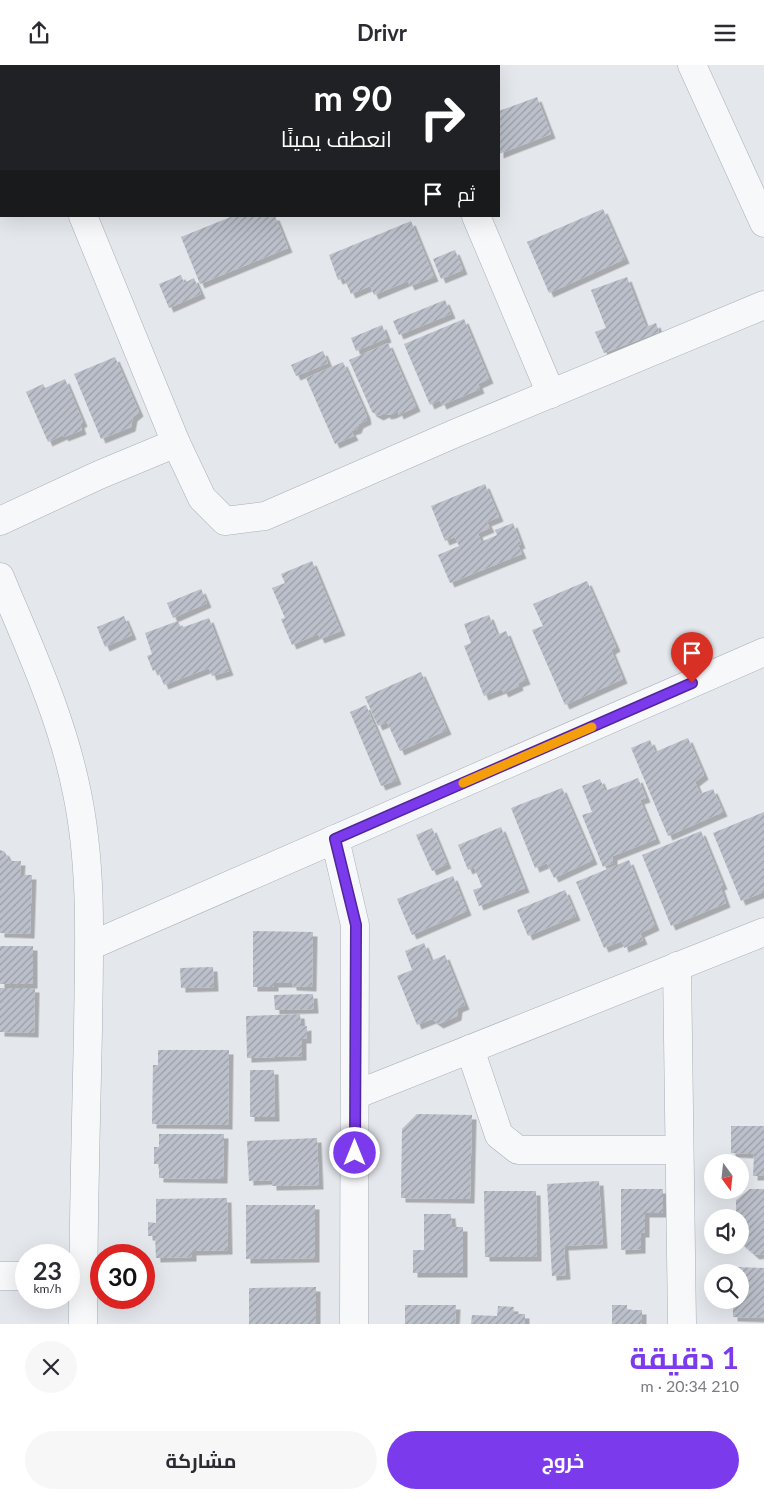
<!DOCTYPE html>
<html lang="ar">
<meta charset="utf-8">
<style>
:root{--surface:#fff;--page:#f7f7f7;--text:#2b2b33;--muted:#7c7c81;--accent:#7c3aed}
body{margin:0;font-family:Lato,Cairo,sans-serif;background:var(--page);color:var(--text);direction:rtl;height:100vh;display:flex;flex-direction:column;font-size:19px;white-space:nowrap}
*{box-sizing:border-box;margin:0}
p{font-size:16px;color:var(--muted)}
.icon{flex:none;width:28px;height:28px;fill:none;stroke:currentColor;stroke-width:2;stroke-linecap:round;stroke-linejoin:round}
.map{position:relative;height:1259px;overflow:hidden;direction:ltr}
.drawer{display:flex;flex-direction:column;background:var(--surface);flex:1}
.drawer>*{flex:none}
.guide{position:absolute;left:0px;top:0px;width:500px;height:152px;box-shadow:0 5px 20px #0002;direction:rtl;background:#202124;color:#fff;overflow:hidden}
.needle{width:32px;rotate:165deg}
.buttons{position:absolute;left:704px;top:1089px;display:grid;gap:10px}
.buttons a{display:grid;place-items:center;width:45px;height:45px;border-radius:50%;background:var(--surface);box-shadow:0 5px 20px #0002;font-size:25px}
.speed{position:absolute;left:15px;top:1179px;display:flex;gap:10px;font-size:25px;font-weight:700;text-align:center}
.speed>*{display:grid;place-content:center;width:65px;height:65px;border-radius:50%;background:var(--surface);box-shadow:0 5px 20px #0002;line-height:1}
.speed small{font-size:12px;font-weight:400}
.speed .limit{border:8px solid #d22;background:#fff;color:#111}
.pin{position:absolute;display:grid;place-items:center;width:42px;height:42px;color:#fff;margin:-51px -21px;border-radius:50% 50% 50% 0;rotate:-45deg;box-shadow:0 0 5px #0007}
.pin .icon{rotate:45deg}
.me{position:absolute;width:55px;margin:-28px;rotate:0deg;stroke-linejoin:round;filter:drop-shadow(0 0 4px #0008)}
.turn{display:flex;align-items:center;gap:18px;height:105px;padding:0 25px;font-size:22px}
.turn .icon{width:65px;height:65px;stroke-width:2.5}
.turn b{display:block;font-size:35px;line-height:42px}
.then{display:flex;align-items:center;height:48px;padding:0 25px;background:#0003;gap:10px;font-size:19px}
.round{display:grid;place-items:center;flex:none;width:52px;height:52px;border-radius:26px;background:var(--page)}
.summary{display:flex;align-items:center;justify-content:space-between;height:85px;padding:0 25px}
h1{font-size:30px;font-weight:700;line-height:38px;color:var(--accent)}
.primary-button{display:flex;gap:10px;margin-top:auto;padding:10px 25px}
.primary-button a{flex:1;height:58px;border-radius:30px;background:var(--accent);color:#fff;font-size:20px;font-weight:700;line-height:58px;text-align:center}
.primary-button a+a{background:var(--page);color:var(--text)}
header{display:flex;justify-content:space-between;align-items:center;height:65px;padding:0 25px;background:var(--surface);font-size:22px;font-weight:700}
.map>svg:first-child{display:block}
.building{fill:url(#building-hatch);filter:url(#shadow)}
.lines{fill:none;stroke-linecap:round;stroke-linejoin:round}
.minor-casing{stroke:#a9aeb7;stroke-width:29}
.minor{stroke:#f7f8fa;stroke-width:28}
.route-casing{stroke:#51269a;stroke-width:12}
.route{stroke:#7c3aed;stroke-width:9}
.slow{stroke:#f59e0b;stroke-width:9}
</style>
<header><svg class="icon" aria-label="menu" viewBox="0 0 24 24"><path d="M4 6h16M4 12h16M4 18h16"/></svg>Drivr<svg class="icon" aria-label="share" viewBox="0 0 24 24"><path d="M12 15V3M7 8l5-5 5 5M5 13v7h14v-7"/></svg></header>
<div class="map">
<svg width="764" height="1259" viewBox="0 0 764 1259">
<defs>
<pattern id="building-hatch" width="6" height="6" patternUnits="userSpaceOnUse" patternTransform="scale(1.25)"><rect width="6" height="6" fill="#bbc0ca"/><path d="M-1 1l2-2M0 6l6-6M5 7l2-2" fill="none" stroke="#989da6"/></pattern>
<filter id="shadow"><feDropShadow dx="4.5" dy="4.5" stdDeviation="0" flood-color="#0004"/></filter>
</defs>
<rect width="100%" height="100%" fill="#e4e7ec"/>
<g class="building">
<path d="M537,32L551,69L499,89V46Z"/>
<path d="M603,144L625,194L549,228L527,177Z"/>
<path d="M233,151H275L288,183L200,219L181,172Z"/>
<path d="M411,156L434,212L410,221L408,216L374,230L370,221L351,229L344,213L338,215L329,190Z"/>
<path d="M455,185L463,205L441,214L433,194Z"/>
<path d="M181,210L184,218L194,213L201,229L169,243L159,219Z"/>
<path d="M627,212L646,262L656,258L659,267L604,288L595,267L606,263L591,225Z"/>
<path d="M445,235L451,249L399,270L393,256Z"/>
<path d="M464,254L489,314L478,319L480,324L442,340L440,335L430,340L404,279Z"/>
<path d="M382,260L387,273L356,286L351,273Z"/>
<path d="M388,278L416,342L399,350L398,346L392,349L387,350L385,348L379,351L372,347L349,295Z"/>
<path d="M323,286L328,298L296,311L291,300Z"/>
<path d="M115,292L139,347L133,352L131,362L101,374L74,309Z"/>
<path d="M343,297L366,349L367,355L359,359L357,364L351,366L354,371L335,379L306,313Z"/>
<path d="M65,314L83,357L80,359L82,365L64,372L63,370L48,377L26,327L43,319L45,323Z"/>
<path d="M485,419L499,452L487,457L490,463L478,468L481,477L497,470L495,465L513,458L521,479L518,480L522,489L450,518L438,490L459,481L455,472L445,476L431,441Z"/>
<path d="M312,496L341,566L320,574L318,569L292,580L281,554L285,553L272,523L285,518L281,509Z"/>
<path d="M587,516L616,582L611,585L623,614L565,640L532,565L543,561L533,539Z"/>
<path d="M201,524L207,538L173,553L167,538Z"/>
<path d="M489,550L497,570L506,566L526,615L518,618L519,621L504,628L502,624L484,631L464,581L471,578L464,559Z"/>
<path d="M124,551L132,570L105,582L97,562Z"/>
<path d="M209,553L229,606L212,611L209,603L164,620L157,604L153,606L147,591L152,589L145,568L178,556L181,563Z"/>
<path d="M421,607L447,665L400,686L387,657L378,661L365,632Z"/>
<path d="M366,640L397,715L381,721L350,647Z"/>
<path d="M688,673L704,710L695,717L700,729L713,724L723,747L668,771L631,683L650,675L655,687Z"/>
<path d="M638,713L646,733L640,735L656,774L613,791V798L603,802L582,750L592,747L582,721L600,714L605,726Z"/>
<path d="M562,723L593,795L554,813L547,798L535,803L511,743Z"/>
<path d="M764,747V827L741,836L713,768Z"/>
<path d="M501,762L525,823L479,841L473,825L482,822L474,802L468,805L458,780Z"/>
<path d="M432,763L447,799L432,806L416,770Z"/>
<path d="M701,766L723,820L720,821L726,838L671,861L642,790Z"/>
<path d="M0,785L5,787L9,796H21L20,810H32L30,869L0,868Z"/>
<path d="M629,795L655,861L640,868L643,875L624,883L622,876L604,883L576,817Z"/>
<path d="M453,811L467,846L412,870L397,834Z"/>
<path d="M565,825L576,851L528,871L517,845Z"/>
<path d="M253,866L313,867L312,922L292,921V918H274V922H253Z"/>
<path d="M424,878L431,896L445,890L465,940L458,943L457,951L439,959L432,954L417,960L397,911L412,905L405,886Z"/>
<rect x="0" y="881" width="33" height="38"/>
<path d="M213,902L214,922L181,923L180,903Z"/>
<path d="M0,923H35L34,968L0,967Z"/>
<path d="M313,929L314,944L275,945L274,930Z"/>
<path d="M300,949L301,962L307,961V974H302V991L247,993L246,951Z"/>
<path d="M158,985H229L228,1060L152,1059L153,1000H158Z"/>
<path d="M250,1005H274L275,1052H250Z"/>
<path d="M417,1049L472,1050L470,1134L401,1133L402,1064Z"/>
<path d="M731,1061H764V1111H753L754,1089L731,1088Z"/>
<path d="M159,1069H224L223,1114L159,1113V1099H154V1082H159Z"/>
<path d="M317,1073L319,1120L272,1121V1115L249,1116L247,1076Z"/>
<path d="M599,1116L603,1179L564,1181L566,1210L552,1211L547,1119Z"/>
<path d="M621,1124H663V1148H645V1168H641V1184L621,1185Z"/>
<path d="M750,1124H764V1189L755,1190L740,1177V1152H736V1135Z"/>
<path d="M484,1126H536L537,1192H485Z"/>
<path d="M227,1133L228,1185L192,1186V1192L156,1193L155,1171H148V1157L156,1158V1134Z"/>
<path d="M246,1140H315V1193L246,1194Z"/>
<path d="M424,1149H451L452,1162H463V1208H413V1185H424Z"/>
<path d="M734,1202L764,1203V1253L733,1252V1235H740V1208H734Z"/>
<path d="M316,1222V1259H249V1223Z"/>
<path d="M405,1240H456L455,1259H405Z"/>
<path d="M612,1240H627V1245H642V1259H612Z"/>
<path d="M498,1241L514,1242L513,1249H525V1259H471L472,1250L497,1251Z"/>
</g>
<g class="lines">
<g class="minor-casing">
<g id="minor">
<path d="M412,0L413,1"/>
<path d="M692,0L764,158"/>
<path d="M235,1L237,0"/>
<path d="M0,112L1,111"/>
<path d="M83,151L176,378"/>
<path d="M476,151L551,329"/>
<path d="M0,456L99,410L176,378L202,433L225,456L265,451L456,368L764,240"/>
<path d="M0,512C29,582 62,652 77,728C93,805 89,885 88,964C86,1062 83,1161 83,1259"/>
<path d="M335,774L355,860L354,1259"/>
<path d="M90,881L764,587"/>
<path d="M677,901L682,1259"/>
<path d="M470,984L499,1070L518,1085H679"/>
<path d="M355,1030L764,867"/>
<path d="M0,1211H26"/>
</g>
</g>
<use href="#minor" class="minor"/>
</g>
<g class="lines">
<g class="route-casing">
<path id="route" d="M355,1088L356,860L335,774L692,618"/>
</g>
<use href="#route" class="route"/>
<path class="slow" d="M463,718L592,662"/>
</g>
</svg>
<div class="buttons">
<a><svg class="needle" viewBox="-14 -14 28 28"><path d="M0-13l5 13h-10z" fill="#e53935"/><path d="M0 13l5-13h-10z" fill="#7c7c81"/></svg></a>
<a><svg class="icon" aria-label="sound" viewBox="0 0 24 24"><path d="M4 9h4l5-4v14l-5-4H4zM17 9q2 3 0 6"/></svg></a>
<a><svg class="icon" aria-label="search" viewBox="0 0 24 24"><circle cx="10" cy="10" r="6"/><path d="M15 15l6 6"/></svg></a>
</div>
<div class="speed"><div>23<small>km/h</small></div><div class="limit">30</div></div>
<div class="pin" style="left:692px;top:618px;background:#d93025"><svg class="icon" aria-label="arrive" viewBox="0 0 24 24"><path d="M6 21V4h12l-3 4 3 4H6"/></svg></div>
<svg class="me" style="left:355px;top:1088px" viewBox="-20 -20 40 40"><circle r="17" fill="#7c3aed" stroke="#fff" stroke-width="3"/><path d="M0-11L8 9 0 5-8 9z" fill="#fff"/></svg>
<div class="guide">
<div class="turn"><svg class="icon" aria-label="right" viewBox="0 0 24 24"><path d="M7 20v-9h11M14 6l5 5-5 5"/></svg><div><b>90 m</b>انعطف يمينًا</div></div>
<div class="then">ثم<svg class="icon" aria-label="arrive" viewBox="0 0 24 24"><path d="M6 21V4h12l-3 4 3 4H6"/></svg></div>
</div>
</div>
<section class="drawer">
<div class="summary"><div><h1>1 دقيقة</h1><p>210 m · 20:34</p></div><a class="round"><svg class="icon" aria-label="close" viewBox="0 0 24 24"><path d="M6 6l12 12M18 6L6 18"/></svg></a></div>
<div class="primary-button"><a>خروج</a><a>مشاركة</a></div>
</section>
